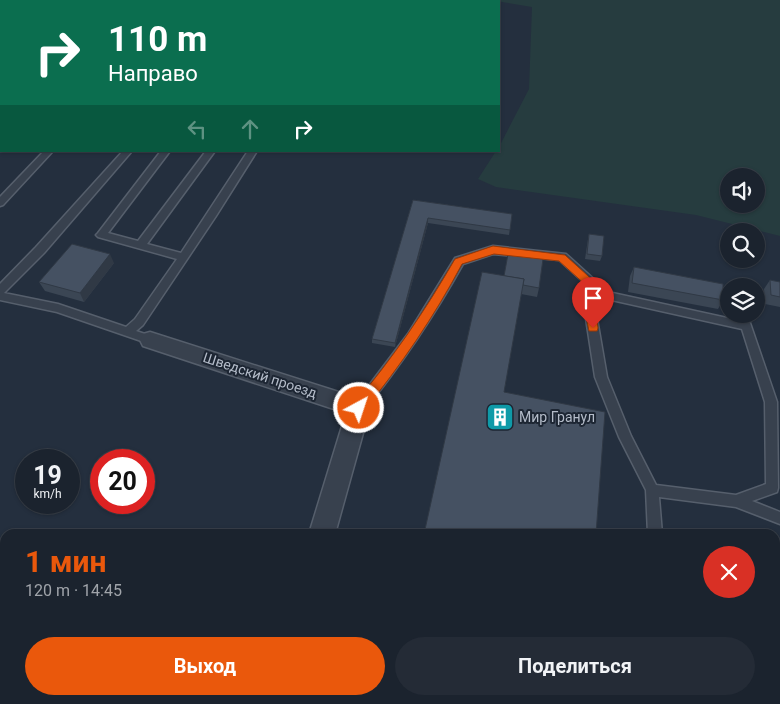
<!DOCTYPE html>
<html lang="ru">
<meta charset="utf-8">
<style>
:root{--surface:#1b232e;--page:#242b36;--text:#f1f3f6;--muted:#a0a4aa;--line:#39404a;--accent:#ea580c}
body{margin:0;font-family:Roboto,sans-serif;background:var(--page);color:var(--text);height:100vh;display:flex;flex-direction:column;font-size:19px;white-space:nowrap}
*{box-sizing:border-box;margin:0}
p{font-size:16px;color:var(--muted)}
.icon{flex:none;width:28px;height:28px;fill:none;stroke:currentColor;stroke-width:2;stroke-linecap:round;stroke-linejoin:round}
.map{position:relative;flex:1;overflow:hidden}
.panel{position:absolute;left:0px;top:529px;width:780px;height:176px;display:flex;flex-direction:column;background:var(--surface);border-radius:15px 15px 0 0;box-shadow:0 1px 4px #0004,0 0 0 1px var(--line)}
.panel>*{flex:none}
.banner{position:absolute;left:0px;top:0px;width:500px;height:152px;box-shadow:0 1px 4px #0004,0 0 0 1px var(--line);background:#0b6e4f;color:#fff;overflow:hidden}
.tools{position:absolute;left:720px;top:168px;display:grid;gap:10px}
.tools a{display:grid;place-items:center;width:45px;height:45px;border-radius:50%;background:var(--surface);box-shadow:0 1px 4px #0004,0 0 0 1px var(--line);font-size:25px}
.speed{position:absolute;left:15px;top:449px;display:flex;gap:10px;font-size:25px;font-weight:700;text-align:center}
.speed>*{display:grid;place-content:center;width:65px;height:65px;border-radius:50%;background:var(--surface);box-shadow:0 1px 4px #0004,0 0 0 1px var(--line);line-height:1}
.speed small{font-size:12px;font-weight:400}
.speed .limit{border:8px solid #d22;background:#fff;color:#111}
.pin{position:absolute;display:grid;place-items:center;width:42px;height:42px;color:#fff;margin:-51px -21px;border-radius:50% 50% 50% 0;rotate:-45deg;box-shadow:0 0 5px #0007}
.pin .icon{rotate:45deg}
.me{position:absolute;width:55px;margin:-28px;rotate:40deg;stroke-linejoin:round;filter:drop-shadow(0 0 4px #0008)}
.turn{display:flex;align-items:center;gap:18px;height:105px;padding:0 25px;font-size:22px}
.turn .icon{width:65px;height:65px;stroke-width:2.5}
.turn b{display:block;font-size:35px;line-height:42px}
.lanes{display:flex;align-items:center;height:48px;padding:0 25px;background:#0003;justify-content:center;gap:25px;direction:ltr}
.lanes .off{opacity:.35}
.round{display:grid;place-items:center;flex:none;width:52px;height:52px;border-radius:26px;background:var(--page)}
.head{display:flex;align-items:center;justify-content:space-between;height:85px;padding:0 25px}
h1{font-size:30px;font-weight:700;line-height:38px;color:var(--accent)}
.button{display:flex;gap:10px;margin-top:auto;padding:10px 25px}
.button a{flex:1;height:58px;border-radius:30px;background:var(--accent);color:#fff;font-size:20px;font-weight:700;line-height:58px;text-align:center}
.button a+a{background:var(--page);color:var(--text)}
.map>svg:first-child{display:block}
.green{fill:#263c3f;fill-rule:evenodd}
.lines{fill:none;stroke-linecap:round;stroke-linejoin:round}
.service-casing{stroke:#565f6c;stroke-width:3}
.minor-casing{stroke:#565f6c;stroke-width:3}
.service{fill:#38414e;fill-rule:evenodd}
.minor{fill:#38414e;fill-rule:evenodd}
.wall{fill:#3b4654}
.shaded-wall{fill:#303945}
.building{fill:#455162;stroke:#303945}
.route{fill:#ea580c;stroke:#983908}
.labels{text-anchor:middle;stroke-width:4;stroke-linejoin:round;paint-order:stroke}
.street-label{font-size:14px;fill:#b4bcc9;stroke:#1d2633}
.poi-label{font-size:14px;fill:#b4bcc9;stroke:#1d2633;text-anchor:start}
</style>
<div class="map">
<svg width="780" height="704" viewBox="0 0 780 704">
<rect width="100%" height="100%" fill="#242f3e"/>
<path class="green" d="M490,0H780V236L696,215L496,187L478,179L496,151H499V147L529,89L532,7ZM729,176H756V204H729Z"/>
<g class="lines">
<g class="service-casing">
<g id="service">
<rect x="0" y="77" width="1" height="4"/>
<path d="M44,151H53L3,205L0,206V197Z"/>
<path d="M123,151H132L44,253L4,293L58,304L126,327L135,319L177,259L98,237L96,235L98,233L161,151H170L108,233L138,241L206,151H215L147,244L181,253L248,151H257L216,216L143,325L136,331L154,337L156,340L154,343L150,344L57,312L0,300V284L36,247Z"/>
<path d="M493,246L566,254L608,292L750,323L777,402L778,488L777,492L752,501L780,512V524L736,507L659,497L662,534H648L646,490L619,437L595,377L585,312L598,295L559,260L493,254L463,264C434,316 401,365 363,412L359,413L355,412L353,408L355,404L408,334L455,258ZM607,299L742,329L765,402L766,484L736,495L656,485L631,436L607,377L596,313Z"/>
<path d="M655,700H671L672,704H656Z"/>
</g>
</g>
<g class="minor-casing">
<g id="minor">
<path d="M150,332L367,401L370,408L335,534H309L346,413L143,346L140,340L143,334Z"/>
<path d="M259,700H289L288,704H258Z"/>
</g>
</g>
<use href="#service" class="service"/>
<use href="#minor" class="minor"/>
</g>
<g class="wall">
<path d="M413,200L512,214L509,235L428,223L395,347L372,343V339Z"/>
<path d="M589,234L602,256L600,261L585,259L588,239Z"/>
<path d="M114,263L84,302L45,291L39,282Z"/>
<path d="M634,267L723,300L718,309L628,292L630,276Z"/>
<path d="M504,276L539,288L537,297L521,294L424,534Z"/>
<path d="M770,280L780,282V307L765,304L764,289Z"/>
<path d="M775,566L780,567V702L773,700H775Z"/>
<path d="M513,700H566L565,704H512Z"/>
</g>
<g class="shaded-wall">
<path d="M297,0H313L312,1H296Z"/>
<path d="M428,218V223L395,347V343Z"/>
<path d="M110,254L114,263L84,302L80,293Z"/>
</g>
<g class="building">
<path d="M234,0H297L296,1H233Z"/>
<path d="M413,200L512,214L510,230L428,218L395,343L372,339Z"/>
<path d="M589,234L604,236L602,256L587,254Z"/>
<path d="M72,244L110,254L80,293L39,282Z"/>
<path d="M508,254L543,259L539,288L523,285L524,279L504,276Z"/>
<path d="M634,267L723,284V300L632,283Z"/>
<path d="M482,272L524,279L504,392L605,412L596,534H424Z"/>
<path d="M770,280L780,282V297L771,295Z"/>
<path d="M775,566L780,567V690L775,689Z"/>
<path d="M517,700H566L565,704H517Z"/>
</g>
<path class="route" d="M493,246L565,255L610,296L596,313L598,328L597,331H589L585,312L598,296L559,261L494,254L462,264C434,317 401,365 363,412H354L353,408L354,404C393,358 425,311 455,259Z"/>
<defs>
<g id="building-square" transform="scale(1.4375)"><rect x="-9" y="-9" width="18" height="18" rx="4" fill="#0f9aa8" stroke="#1d2633"/><path d="M-4-6H4V6H1V3H-1V6H-4ZM-2.5-4.3h1.7v1.8h-1.7ZM.8-4.3h1.7v1.8H.8ZM-2.5-1h1.7V.8h-1.7ZM.8-1h1.7V.8H.8Z" fill="#fff"/></g>
</defs>
<g fill-rule="evenodd">
<use href="#building-square" x="500" y="417"/>
</g>
<g class="labels">
<g class="street-label">
<text transform="translate(260 375) rotate(18)" y="5">Шведский проезд</text>
</g>
<g class="poi-label">
<text x="519" y="422">Мир Гранул</text>
</g>
</g>
</svg>
<div class="tools">
<a><svg class="icon" aria-label="sound" viewBox="0 0 24 24"><path d="M4 9h4l5-4v14l-5-4H4zM17 9q2 3 0 6"/></svg></a>
<a><svg class="icon" aria-label="search" viewBox="0 0 24 24"><circle cx="10" cy="10" r="6"/><path d="M15 15l6 6"/></svg></a>
<a><svg class="icon" aria-label="layers" viewBox="0 0 24 24"><path d="M12 4l9 5-9 5-9-5zM3 14l9 5 9-5"/></svg></a>
</div>
<div class="speed"><div>19<small>km/h</small></div><div class="limit">20</div></div>
<div class="pin" style="left:593px;top:328px;background:#d93025"><svg class="icon" aria-label="arrive" viewBox="0 0 24 24"><path d="M6 21V4h12l-3 4 3 4H6"/></svg></div>
<svg class="me" style="left:359px;top:408px" viewBox="-20 -20 40 40"><circle r="17" fill="#ea580c" stroke="#fff" stroke-width="3"/><path d="M0-11L8 9 0 5-8 9z" fill="#fff"/></svg>
<div class="banner">
<div class="turn"><svg class="icon" aria-label="right" viewBox="0 0 24 24"><path d="M7 20v-9h11M14 6l5 5-5 5"/></svg><div><b>110 m</b>Направо</div></div>
<div class="lanes"><svg class="icon off" aria-label="left" viewBox="0 0 24 24"><path d="M17 20v-9H6M10 6l-5 5 5 5"/></svg><svg class="icon off" aria-label="ahead" viewBox="0 0 24 24"><path d="M12 20V5M6 11l6-6 6 6"/></svg><svg class="icon" aria-label="right" viewBox="0 0 24 24"><path d="M7 20v-9h11M14 6l5 5-5 5"/></svg></div>
</div>
<section class="panel">
<div class="head"><div><h1>1 мин</h1><p>120 m · 14:45</p></div><a class="round" style="background:#d93025;color:#fff"><svg class="icon" aria-label="close" viewBox="0 0 24 24"><path d="M6 6l12 12M18 6L6 18"/></svg></a></div>
<div class="button"><a>Выход</a><a>Поделиться</a></div>
</section>
</div>
